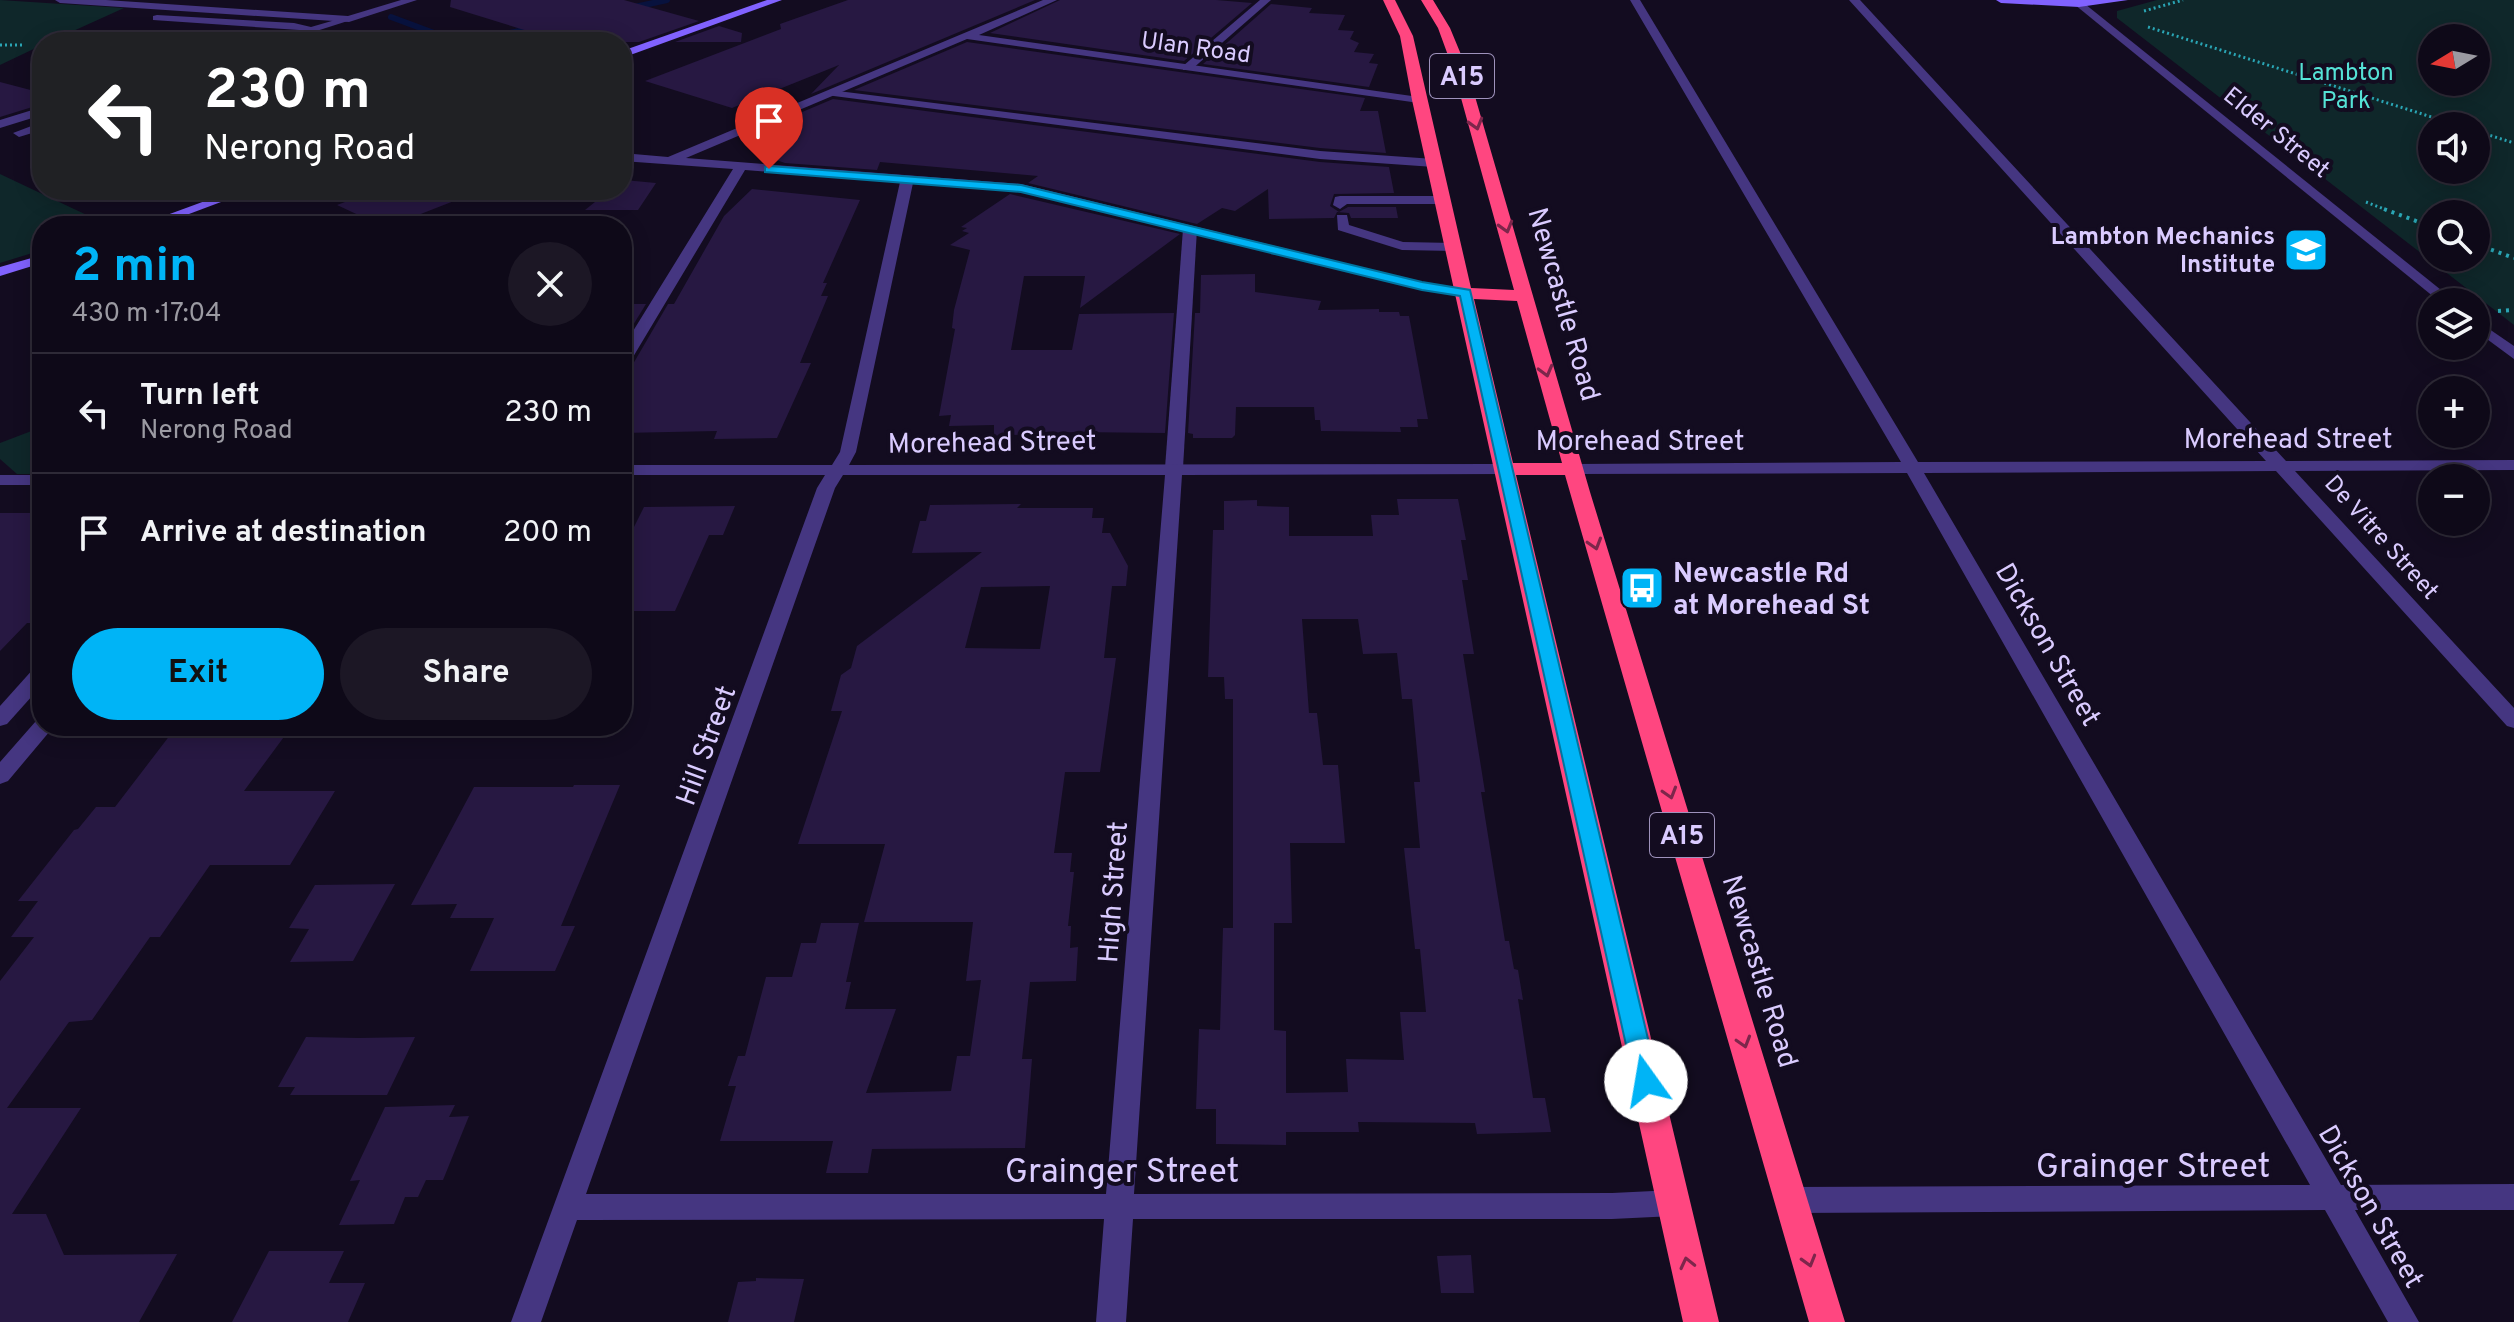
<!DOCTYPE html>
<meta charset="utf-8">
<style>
:root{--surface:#0e0918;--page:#1c1725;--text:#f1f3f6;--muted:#9b9aa2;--line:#2e2a37;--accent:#00b4f6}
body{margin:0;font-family:Overpass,sans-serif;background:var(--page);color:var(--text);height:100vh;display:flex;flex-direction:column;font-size:30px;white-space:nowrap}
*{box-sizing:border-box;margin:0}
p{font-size:26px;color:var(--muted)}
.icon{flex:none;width:44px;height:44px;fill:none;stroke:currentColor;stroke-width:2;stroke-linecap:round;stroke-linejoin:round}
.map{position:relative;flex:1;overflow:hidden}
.sheet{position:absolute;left:32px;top:216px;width:600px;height:520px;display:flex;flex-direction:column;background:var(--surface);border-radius:32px;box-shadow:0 4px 20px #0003,0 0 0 2px var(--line)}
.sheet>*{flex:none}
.top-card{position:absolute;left:32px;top:32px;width:600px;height:168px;border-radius:32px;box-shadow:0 4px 20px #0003,0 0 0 2px var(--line);background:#202124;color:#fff;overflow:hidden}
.needle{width:52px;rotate:260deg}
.controls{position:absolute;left:2418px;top:24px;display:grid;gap:16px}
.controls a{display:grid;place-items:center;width:72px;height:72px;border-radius:50%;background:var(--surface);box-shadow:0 4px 20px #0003,0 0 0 2px var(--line);font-size:40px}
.pin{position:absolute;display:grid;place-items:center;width:68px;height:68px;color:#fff;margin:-82px -34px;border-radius:50% 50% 50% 0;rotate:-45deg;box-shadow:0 0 8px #0007}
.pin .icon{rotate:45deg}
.me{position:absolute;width:88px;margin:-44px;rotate:347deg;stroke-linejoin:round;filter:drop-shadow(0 0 6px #0008)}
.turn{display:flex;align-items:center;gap:28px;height:168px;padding:0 40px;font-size:36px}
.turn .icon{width:104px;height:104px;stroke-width:2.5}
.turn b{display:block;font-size:56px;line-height:68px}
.round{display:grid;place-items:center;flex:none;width:84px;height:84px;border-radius:42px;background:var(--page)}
.overview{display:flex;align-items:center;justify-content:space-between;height:136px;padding:0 40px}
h1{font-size:48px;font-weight:700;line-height:60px;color:var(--accent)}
.cta{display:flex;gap:16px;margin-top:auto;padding:16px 40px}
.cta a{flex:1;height:92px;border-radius:48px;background:var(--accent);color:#111;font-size:32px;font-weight:700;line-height:92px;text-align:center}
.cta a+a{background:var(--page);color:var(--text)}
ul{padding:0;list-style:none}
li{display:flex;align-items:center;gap:24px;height:120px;padding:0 40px;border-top:2px solid var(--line)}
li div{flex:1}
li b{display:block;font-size:30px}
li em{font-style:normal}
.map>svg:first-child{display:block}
.green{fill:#0f272a;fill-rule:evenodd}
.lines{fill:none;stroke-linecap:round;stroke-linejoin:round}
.stream{stroke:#08123e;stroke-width:6}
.building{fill:#271842;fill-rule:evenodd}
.path-far1{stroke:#2aa5b4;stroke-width:3;stroke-dasharray:2 3;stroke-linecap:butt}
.path{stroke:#2aa5b4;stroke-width:4;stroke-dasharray:3 5;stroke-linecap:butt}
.lane{fill:#453681;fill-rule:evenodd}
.street{fill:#453681;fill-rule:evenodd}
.secondary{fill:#8162ff;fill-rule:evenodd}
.highway{fill:#ff4680;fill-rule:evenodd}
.oneway{stroke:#7d264b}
.route{fill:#00b4f6;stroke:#0075a0;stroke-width:2}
.labels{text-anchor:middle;stroke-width:8;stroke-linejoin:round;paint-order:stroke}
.far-street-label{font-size:24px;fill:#dacbff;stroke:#130c20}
.far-park-label{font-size:24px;fill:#55e2d6;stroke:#130c20}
.far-poi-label{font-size:24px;font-weight:bold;fill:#dacbff;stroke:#130c20;text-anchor:end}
.shield{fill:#130c20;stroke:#9e92bc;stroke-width:2}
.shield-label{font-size:26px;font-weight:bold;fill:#dacbff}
.street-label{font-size:28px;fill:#dacbff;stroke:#130c20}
.poi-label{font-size:28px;font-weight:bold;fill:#dacbff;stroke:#130c20;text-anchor:start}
.near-street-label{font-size:34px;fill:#dacbff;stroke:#130c20}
</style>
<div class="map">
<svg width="2514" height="1322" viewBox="0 0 2514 1322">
<rect width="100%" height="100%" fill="#130c20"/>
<g class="green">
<path d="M0,0L124,8L49,42H42V45L0,65Z"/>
<path d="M2157,0H2514V325L2117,18V11ZM2432,38H2476V82H2432ZM2476,126V170H2432V126ZM2476,214V258H2432V214Z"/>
<path d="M0,174L110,226H42V250L0,263Z"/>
<path d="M42,427V474H17L0,459V443Z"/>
</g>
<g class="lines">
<g class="stream">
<path d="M630,8L667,0"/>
<path d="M391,17L434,33L475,35"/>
<path d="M465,42L539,27"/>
</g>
</g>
<g class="building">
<path d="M451,0H624L699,21L639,42H563L450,7Z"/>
<path d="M848,0H1035L811,94L839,65L732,108L645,81L781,29L780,24Z"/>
<path d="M1060,0H1216L1252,3L1184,61L990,33Z"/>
<path d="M1271,4L1312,8L1309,13L1345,15L1338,30L1354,31L1350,39L1359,43L1354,52L1374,54L1369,63L1378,64L1369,87L1203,64Z"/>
<path d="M719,26L742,33L741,42H675Z"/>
<path d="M967,42L1365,98L1360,111H1378L1386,153L1320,148L854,90Z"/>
<path d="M0,82L42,93V104L0,117Z"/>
<path d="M833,99L1320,162L1389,167L1394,193L1334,194L1330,206L1339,212L1348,207H1396L1398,218H1351L1349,213L1337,212L1334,218L1269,219L1268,189L1235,211L1222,208L1197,224L1028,183L1038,176L880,162L877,170L785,163L755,153L788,118Z"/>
<path d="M624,180L656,183L638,210H585L610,190H622Z"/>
<path d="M752,189L860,200L823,283H827L821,296H828L800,363H811L777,438L714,439L717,431L622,433V370L633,364L668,304H674L724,216Z"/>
<path d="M377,190H477V192L390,226H382L337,205Z"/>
<path d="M1010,194L1180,234L1080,308L1085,276H1024L1011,350H1072L1079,314L1174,313L1165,433L1075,432L994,436V425L949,426L951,415L939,416L955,329L952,328L954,310L970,250L950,245L969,233L962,231L967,228L961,227Z"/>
<path d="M1255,274V292L1321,301L1318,310L1379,309V312H1399L1400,316H1409L1428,419H1417L1418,427H1400L1401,432L1321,431L1320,420H1315L1314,407H1236L1235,435L1232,438H1193V434L1188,433L1195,313H1200L1201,275Z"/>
<path d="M622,304H646L622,343Z"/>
<path d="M1397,499H1458L1466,540H1461L1468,580H1462L1474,654H1463L1485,792H1481L1505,941H1509L1514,969L1518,970L1523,1000L1518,999L1533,1098H1545L1551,1132L1477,1134L1475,1123L1358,1122L1359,1132H1286V1145L1216,1144V1109H1196L1199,1029L1220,1030L1223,928H1233V699H1225L1224,677H1208L1213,530H1224V501L1257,500V506L1289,507V536H1373L1371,515H1399ZM1302,619H1358L1363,654L1397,653L1402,699H1412L1420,782H1414L1420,848H1404L1415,949H1420L1426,1012H1400L1404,1060L1346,1059L1348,1092L1286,1093V1031L1274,1030V923H1292L1290,843H1345L1338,765H1323L1317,713H1309Z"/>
<path d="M1021,504L1017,508H1093L1092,518H1104L1102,533H1110L1128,566L1126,586H1112L1104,658H1116L1100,772H1065L1054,853H1072L1070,872H1074L1068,926H1071L1070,948L1078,947L1076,981L1030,982L1022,1059H1032L1025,1148L872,1149L868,1173H826L833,1141H720L736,1086H728L738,1056H745L766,977H792L801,943H816L821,923H859L846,982H851L845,1009H896L866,1093L951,1091L957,1056H970L981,980L966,981L973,922H864L885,844H798L842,711H831L841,675L851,668L857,646L982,552L912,553L920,521H926L930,505ZM1050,586L1040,649L965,648L981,587Z"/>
<path d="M735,506L723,535H709L675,611H622V551L644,507Z"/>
<path d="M0,513H42V623H27L0,651Z"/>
<path d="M177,726H292L244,791H335L290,865H210L160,937H150L92,1020L69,1022L7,1108H81L12,1214H46L64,1255L177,1254L139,1322H0V981L34,937H11L38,901H18L74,830L78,829L96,807H115Z"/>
<path d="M574,785H620L561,926H575L555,971H470L494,918H450L457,904L411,905L474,787H573Z"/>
<path d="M395,884L353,961L290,962L309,929L289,928L315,885Z"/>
<path d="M306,1037L359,1038L415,1037L387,1095H290L295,1087H278Z"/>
<path d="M455,1105L449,1117L469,1116L443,1180H426L418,1197H405L394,1224L339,1225L360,1180L350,1181L385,1107Z"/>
<path d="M269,1251H344L329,1283H365L348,1322H232Z"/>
<path d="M1471,1255L1474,1293H1441L1437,1256Z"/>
<path d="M756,1278L804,1279L794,1322H728L738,1282L756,1281Z"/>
</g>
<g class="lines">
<g class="path-far1">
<path d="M2144,11L2183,0"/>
<path d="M2148,27L2460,126"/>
<path d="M0,45H24"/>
<path d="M2476,131L2514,143"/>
<path d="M2366,202L2389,211"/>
</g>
<g class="path">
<path d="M2384,209L2432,227"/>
<path d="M2476,244L2514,258"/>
<path d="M2498,311L2514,310"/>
</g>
<g class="lane">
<path d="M1260,0H1271L1191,70H1183V66Z"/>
<path d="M157,15L294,23L311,27L349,16L354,19L282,42H265L299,30L153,20V16Z"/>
<path d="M830,90L1320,151L1434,159L1440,163L1434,167L1320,159L826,95L824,93Z"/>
<path d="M42,107V115L0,128V120Z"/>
<path d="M42,122V130L19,137L13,133Z"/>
<path d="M1340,196H1443L1450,200L1443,204H1347L1340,209L1333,205L1335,197Z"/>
<path d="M1337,215H1347L1349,225L1403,242L1454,243L1461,247L1454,251L1402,250L1338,230Z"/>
<path d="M1190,225L1197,229L1183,468L1174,473L1165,468L1183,229Z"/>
<rect x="0" y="475" width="42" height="10"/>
<path d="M42,665V685L7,724L0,726V706L35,667Z"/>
</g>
<g class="street">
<path d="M55,0H106L348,16L401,0H417L349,22L60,3Z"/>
<path d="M1043,0H1057L979,35L1419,97L1425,100L1419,103L967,39L686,158L1021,184L1422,282L1466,289L1473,293L1466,297L1422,290L1021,192L913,183L856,452L849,465L1506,464L1515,469L1506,474L1182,475L1134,1194L1612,1193L1674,1190L1684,1194L1688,1203L1684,1212L1674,1216L1612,1219H1133L1126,1322H1096L1104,1219L577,1220L541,1322H511L817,488L825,475H622V465H832L840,452L900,182L745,170L630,362L622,367V349L733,169L622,161V153L668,157ZM843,475H1165L1106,1194H586L835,488Z"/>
<path d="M1630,0H1640L1918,462L2266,461L1849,0H1860L2286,461L2514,460V470L2295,471L2514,708V728L2507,726L2276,471L1924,473L2341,1185L2514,1184V1210H2355L2419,1322H2388L2325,1210L1792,1213L1782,1209L1778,1200L1782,1191L1792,1187L2310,1185L1907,473L1574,474L1565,469L1574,464L1901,462Z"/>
<path d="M2069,0H2080L2456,302H2440Z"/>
<path d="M2476,320L2514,346V359L2476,331Z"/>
<path d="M42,719V726H53L50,731L8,781L0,784V762L36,721Z"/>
</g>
<g class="secondary">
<path d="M767,0H782L622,58V51Z"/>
<path d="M1996,0H2128L2079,7L2001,3Z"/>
<path d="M235,190H253L157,226H137Z"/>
<path d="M42,255V263L0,276V267Z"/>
</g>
<path class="highway" d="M1383,0H1395L1413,36L1471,288L1514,290L1453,69L1438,28L1421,0H1433L1450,28L1467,69L1590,492L1845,1322H1809L1565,475H1516L1719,1322H1683L1412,100L1400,36ZM1474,299L1517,301L1562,463H1513Z"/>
</g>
<defs><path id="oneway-chevron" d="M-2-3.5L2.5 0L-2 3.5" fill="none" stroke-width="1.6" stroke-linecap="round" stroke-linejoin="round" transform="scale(2)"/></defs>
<g class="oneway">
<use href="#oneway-chevron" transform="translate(1476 124) rotate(74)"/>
<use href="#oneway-chevron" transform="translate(1506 227) rotate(74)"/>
<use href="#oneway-chevron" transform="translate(1546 371) rotate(75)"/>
<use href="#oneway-chevron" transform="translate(1595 544) rotate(73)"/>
<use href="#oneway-chevron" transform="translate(1670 793) rotate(73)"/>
<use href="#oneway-chevron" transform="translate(1744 1042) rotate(73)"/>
<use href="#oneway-chevron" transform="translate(1809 1261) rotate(74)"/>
<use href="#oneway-chevron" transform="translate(1687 1263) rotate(-103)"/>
</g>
<path class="route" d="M769,166L1021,185L1422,282L1470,290L1658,1081L1654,1088L1646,1091L1637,1088L1634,1081L1460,296L1422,290L1021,192L765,172V167Z"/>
<defs>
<g id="school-square" transform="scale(2.3)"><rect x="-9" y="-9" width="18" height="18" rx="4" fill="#00b4f6" stroke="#130c20"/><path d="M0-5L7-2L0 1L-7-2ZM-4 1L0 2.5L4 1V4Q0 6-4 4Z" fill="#fff"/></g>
<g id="bus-square" transform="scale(2.3)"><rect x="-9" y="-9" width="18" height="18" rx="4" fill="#00b4f6" stroke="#130c20"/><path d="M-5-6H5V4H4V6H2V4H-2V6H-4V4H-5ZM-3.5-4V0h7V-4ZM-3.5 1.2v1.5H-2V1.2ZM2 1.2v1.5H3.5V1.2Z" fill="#fff"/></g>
</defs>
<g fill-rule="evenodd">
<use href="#school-square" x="2306" y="250"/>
<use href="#bus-square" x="1642" y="588"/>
</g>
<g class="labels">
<g class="far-street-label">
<text transform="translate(1196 47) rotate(8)" y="8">Ulan Road</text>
<text transform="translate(2277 132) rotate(39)" y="8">Elder Street</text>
<text transform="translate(2382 537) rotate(48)" y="8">De Vitre Street</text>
</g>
<g class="far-park-label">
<text x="2346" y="80">Lambton<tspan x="2346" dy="28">Park</tspan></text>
</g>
<g class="far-poi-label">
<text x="2275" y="244">Lambton Mechanics<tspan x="2275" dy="28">Institute</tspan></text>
</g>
<g class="shield">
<rect x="1430" y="54" width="64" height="44" rx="6"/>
<rect x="1650" y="813" width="64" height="44" rx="6"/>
</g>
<g class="shield-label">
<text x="1462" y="85">A15</text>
<text x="1682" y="844">A15</text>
</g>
<g class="street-label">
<text transform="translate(1565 304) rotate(74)" y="10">Newcastle Road</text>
<text x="2288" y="448">Morehead Street</text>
<text x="1640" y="450">Morehead Street</text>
<text transform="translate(992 441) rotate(-1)" y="10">Morehead Street</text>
<text transform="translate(2049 644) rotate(60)" y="10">Dickson Street</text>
<text transform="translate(705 745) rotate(-70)" y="10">Hill Street</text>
<text transform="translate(1112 892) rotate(-86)" y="10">High Street</text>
<text transform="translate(1761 971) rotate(73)" y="10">Newcastle Road</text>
<text transform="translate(2372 1206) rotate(60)" y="10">Dickson Street</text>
</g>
<g class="poi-label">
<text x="1673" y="582">Newcastle Rd<tspan x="1673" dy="32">at Morehead St</tspan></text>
</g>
<g class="near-street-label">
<text x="2153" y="1177">Grainger Street</text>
<text x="1122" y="1182">Grainger Street</text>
</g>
</g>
</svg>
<div class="controls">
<a><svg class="needle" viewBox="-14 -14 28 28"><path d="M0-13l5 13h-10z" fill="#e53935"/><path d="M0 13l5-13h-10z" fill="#9b9aa2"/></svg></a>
<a><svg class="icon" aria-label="sound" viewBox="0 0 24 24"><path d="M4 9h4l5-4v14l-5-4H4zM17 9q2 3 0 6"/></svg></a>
<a><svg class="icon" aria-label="search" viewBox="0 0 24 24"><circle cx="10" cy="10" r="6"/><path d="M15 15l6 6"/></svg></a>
<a><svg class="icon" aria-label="layers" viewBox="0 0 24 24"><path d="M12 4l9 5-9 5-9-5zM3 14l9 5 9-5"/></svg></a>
<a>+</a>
<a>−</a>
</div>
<div class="pin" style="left:769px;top:169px;background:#d93025"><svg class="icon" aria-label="arrive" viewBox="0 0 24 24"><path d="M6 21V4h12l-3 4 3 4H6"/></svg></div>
<svg class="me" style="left:1646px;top:1081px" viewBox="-20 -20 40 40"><circle r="19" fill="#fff"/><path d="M0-13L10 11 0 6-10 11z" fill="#00b4f6"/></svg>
<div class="top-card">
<div class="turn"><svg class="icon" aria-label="left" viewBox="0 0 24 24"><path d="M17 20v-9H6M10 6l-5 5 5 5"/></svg><div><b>230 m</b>Nerong Road</div></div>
</div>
<section class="sheet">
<div class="overview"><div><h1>2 min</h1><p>430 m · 17:04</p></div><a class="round"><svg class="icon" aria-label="close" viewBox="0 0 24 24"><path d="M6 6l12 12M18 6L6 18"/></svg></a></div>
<ul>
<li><svg class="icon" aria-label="left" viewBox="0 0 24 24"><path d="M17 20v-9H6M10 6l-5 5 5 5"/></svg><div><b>Turn left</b><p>Nerong Road</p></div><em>230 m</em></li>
<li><svg class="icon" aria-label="arrive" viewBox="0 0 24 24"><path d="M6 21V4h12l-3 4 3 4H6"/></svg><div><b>Arrive at destination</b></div><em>200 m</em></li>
</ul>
<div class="cta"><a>Exit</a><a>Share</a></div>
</section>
</div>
